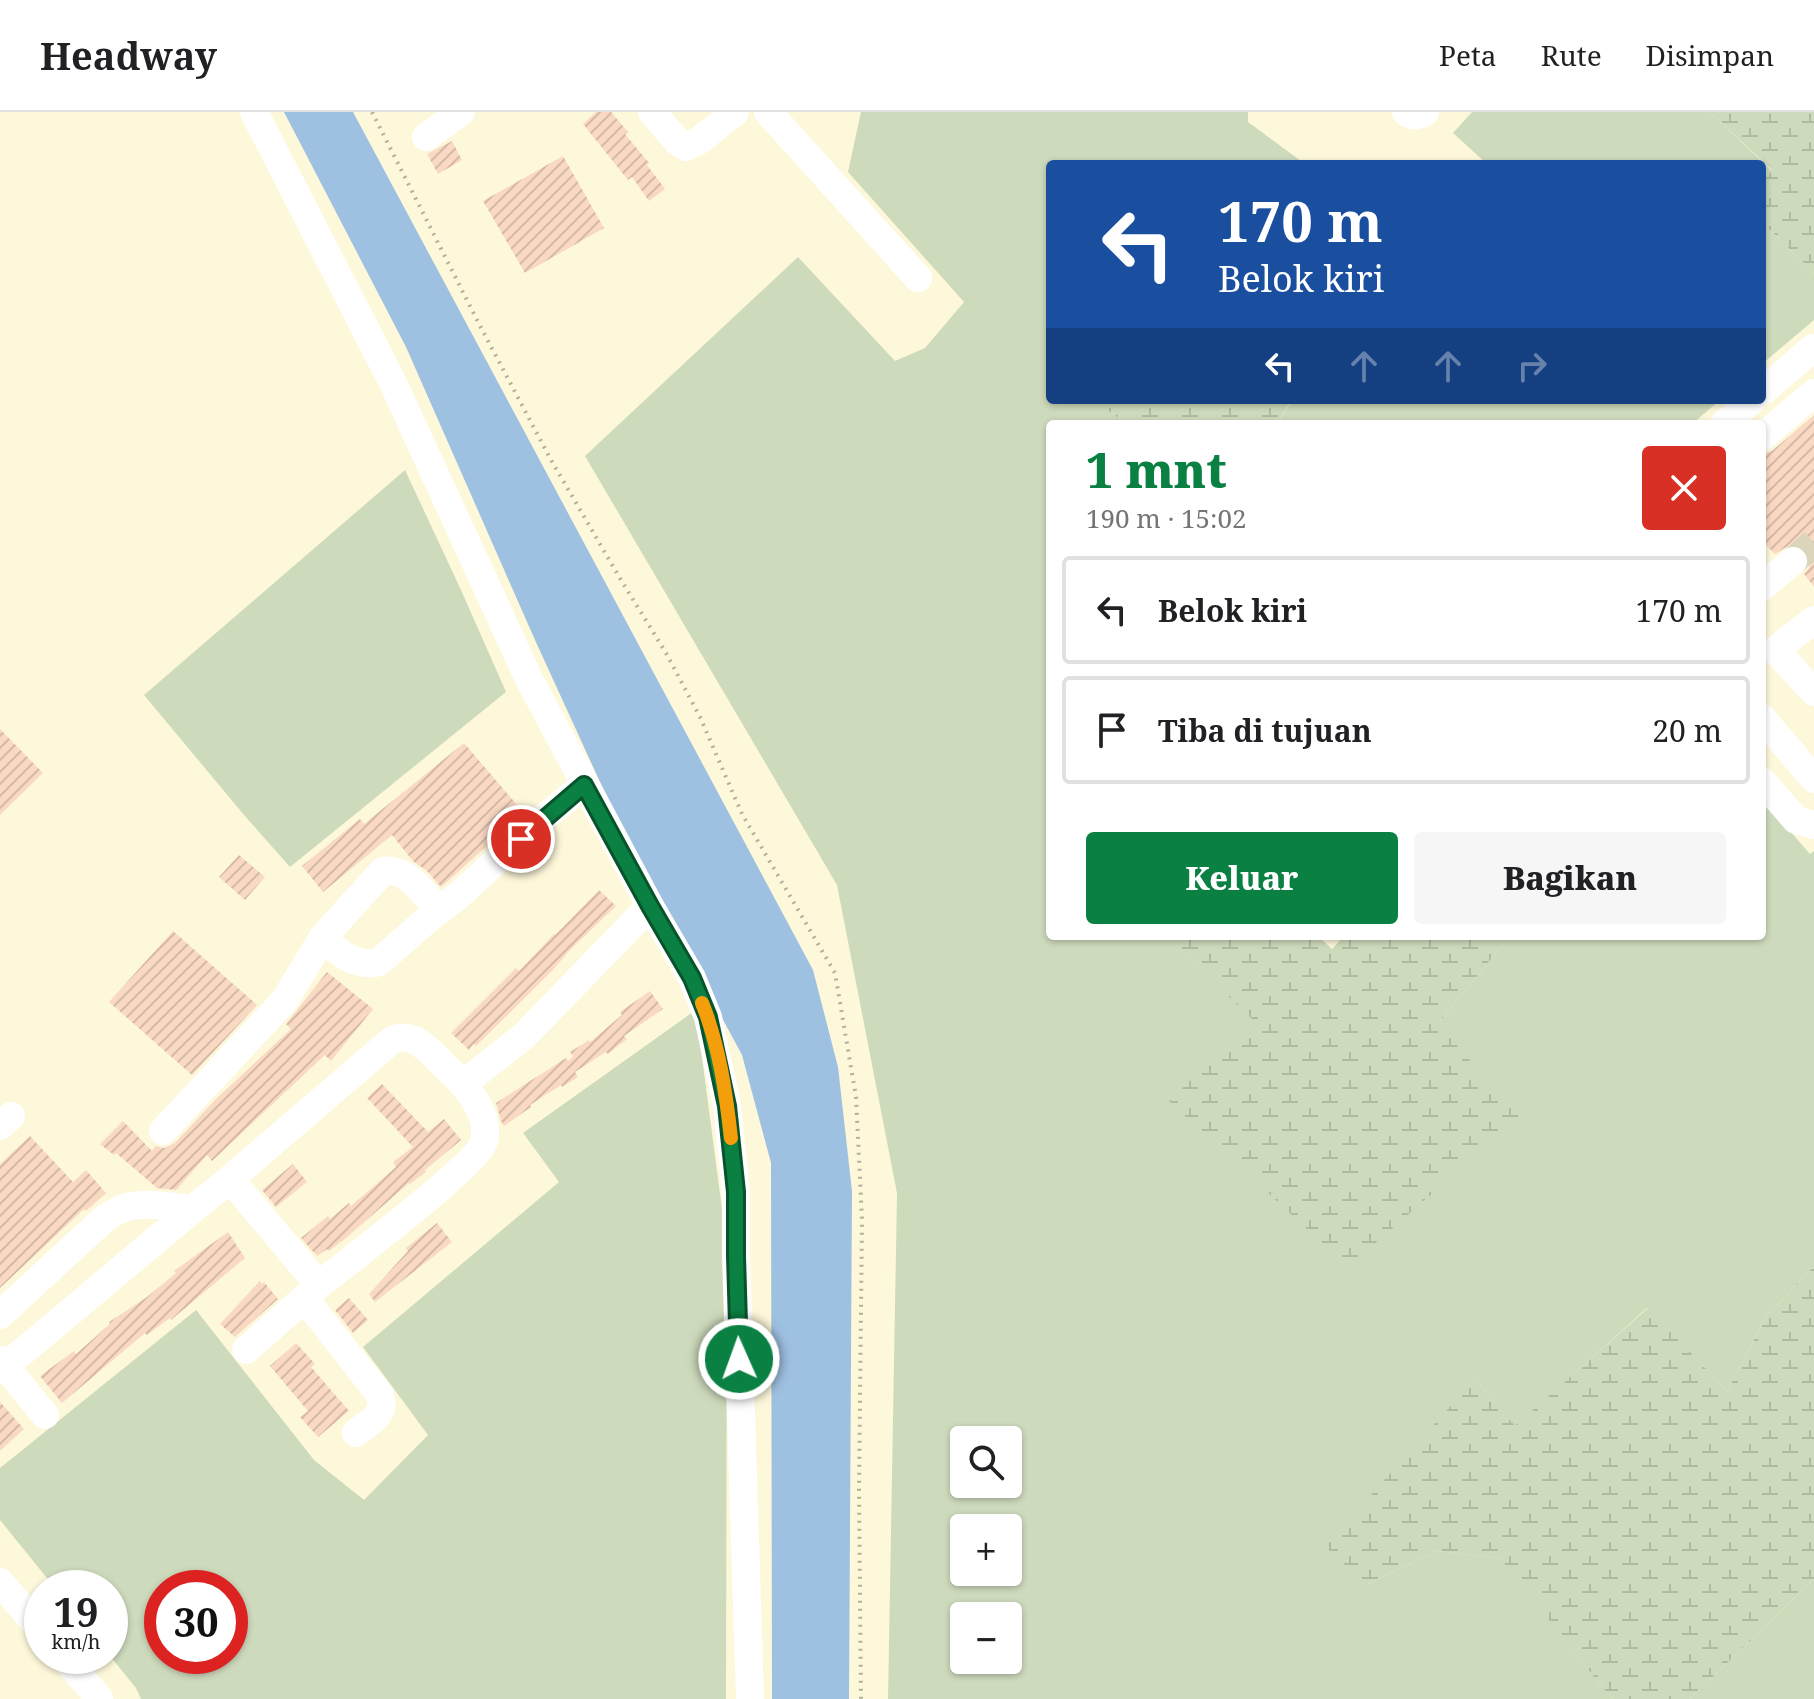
<!DOCTYPE html>
<html lang="id">
<meta charset="utf-8">
<style>
:root{--surface:#fff;--page:#f6f6f6;--text:#202124;--muted:#757577;--line:#e0e0e0;--accent:#0b8043}
body{margin:0;font-family:"Noto Serif",serif;background:var(--page);color:var(--text);height:100vh;display:flex;flex-direction:column;font-size:30px;white-space:nowrap}
*{box-sizing:border-box;margin:0}
p{font-size:26px;color:var(--muted)}
.icon{flex:none;width:44px;height:44px;fill:none;stroke:currentColor;stroke-width:2;stroke-linecap:round;stroke-linejoin:round}
.map{position:relative;flex:1;overflow:hidden}
.details{position:absolute;left:1046px;top:308px;width:720px;height:520px;display:flex;flex-direction:column;background:var(--surface);border-radius:8px;box-shadow:0 2px 6px #0004}
.details>*{flex:none}
.banner{position:absolute;left:1046px;top:48px;width:720px;height:244px;border-radius:8px;box-shadow:0 2px 6px #0004;background:#1a4fa0;color:#fff;overflow:hidden}
.fabs{position:absolute;left:950px;top:1314px;display:grid;gap:16px}
.fabs a{display:grid;place-items:center;width:72px;height:72px;border-radius:8px;background:var(--surface);box-shadow:0 2px 6px #0004;font-size:40px}
.speed{position:absolute;left:24px;top:1458px;display:flex;gap:16px;font-size:40px;font-weight:700;text-align:center}
.speed>*{display:grid;place-content:center;width:104px;height:104px;border-radius:50%;background:var(--surface);box-shadow:0 2px 6px #0004;line-height:1}
.speed small{font-size:20px;font-weight:400}
.speed .limit{border:12px solid #d22;background:#fff;color:#111}
.pin{position:absolute;display:grid;place-items:center;width:68px;height:68px;color:#fff;margin:-34px;border:4px solid #fff;border-radius:50%;box-shadow:0 2px 8px #0007}
.me{position:absolute;width:88px;margin:-44px;rotate:358deg;stroke-linejoin:round;filter:drop-shadow(0 0 6px #0008)}
.turn{display:flex;align-items:center;gap:28px;height:168px;padding:0 40px;font-size:36px}
.turn .icon{width:104px;height:104px;stroke-width:2.5}
.turn b{display:block;font-size:56px;line-height:68px}
.lanes{display:flex;align-items:center;height:76px;padding:0 40px;background:#0003;justify-content:center;gap:40px;direction:ltr}
.lanes .off{opacity:.35}
.round{display:grid;place-items:center;flex:none;width:84px;height:84px;border-radius:8px;background:var(--page)}
.head{display:flex;align-items:center;justify-content:space-between;height:136px;padding:0 40px}
h1{font-size:48px;font-weight:800;line-height:60px;color:var(--accent)}
.primary-button{display:flex;gap:16px;margin-top:auto;padding:16px 40px}
.primary-button a{flex:1;height:92px;border-radius:8px;background:var(--accent);color:#fff;font-size:32px;font-weight:800;line-height:92px;text-align:center}
.primary-button a+a{background:var(--page);color:var(--text)}
ul{padding:0;list-style:none}
li{display:flex;align-items:center;gap:24px;height:108px;margin:0 16px 12px;padding:0 24px;border:4px solid var(--line);border-radius:8px}
li div{flex:1}
li b{display:block;font-size:30px}
li em{font-style:normal}
header{display:flex;align-items:center;gap:48px;box-sizing:border-box;height:112px;padding:0 40px;background:var(--surface);border-bottom:2px solid var(--line)}
header strong{font-size:38px}
nav{display:flex;gap:44px;margin-inline-start:auto;font-size:28px}
.map>svg:first-child{display:block}
.green{fill:#cedabc;fill-rule:evenodd}
.wetland{fill:url(#wetland-marsh)}
.water{fill:#9ec0e1}
.building{fill:url(#building-hatch)}
.lines{fill:none;stroke-linecap:round;stroke-linejoin:round}
.minor-tunnel{stroke:#dbd5bb;stroke-width:28;stroke-dasharray:28 14;stroke-linecap:butt}
.path{stroke:#b4af98;stroke-width:4;stroke-dasharray:2 6;stroke-linecap:butt}
.minor{stroke:#fff;stroke-width:28}
.route-casing{stroke:#07532c;stroke-width:20}
.route{stroke:#0b8043;stroke-width:14}
.slow{stroke:#f59e0b;stroke-width:14}
</style>
<header>
<strong>Headway</strong>
<nav><a>Peta</a><a>Rute</a><a>Disimpan</a></nav>
</header>
<div class="map">
<svg width="1814" height="1587" viewBox="0 0 1814 1587">
<defs>
<pattern id="wetland-marsh" width="20" height="14" patternUnits="userSpaceOnUse" patternTransform="scale(2)"><rect width="20" height="14" fill="#cedabc"/><path d="M1 5h8M5 5V1M11 12h8M15 12V8" fill="none" stroke="#b0baa0"/></pattern>
<pattern id="building-hatch" width="6" height="6" patternUnits="userSpaceOnUse" patternTransform="scale(2)"><rect width="6" height="6" fill="#fad9c3"/><path d="M-1 1l2-2M0 6l6-6M5 7l2-2" fill="none" stroke="#d5b9a6"/></pattern>
</defs>
<rect width="100%" height="100%" fill="#fef8db"/>
<g class="green">
<path d="M861,0H1248V10L1305,52H1050V288H1101L1099,291L1127,312H1050V824H1166L1254,908L1438,912L1510,824H1762V687L1810,742L1814,739V1154L1766,1205L1727,1279L1647,1196L1515,1315L1476,1268L1366,1473L1437,1439L1502,1447L1601,1574L1613,1587H888L897,1081L837,773L585,344L798,145L895,249L925,236L964,190L848,60ZM964,1328H1008V1372H964ZM964,1416H1008V1460H964ZM964,1504H1008V1548H964Z"/>
<path d="M1472,0H1710L1772,59L1762,71V52H1487L1453,21Z"/>
<path d="M1762,110L1814,161V208L1762,252Z"/>
<path d="M1290,288H1720L1692,312H1277L1291,290Z"/>
<path d="M405,358L461,478L506,580L290,755L244,703L144,583Z"/>
<path d="M693,900L700,930L727,1135L726,1587H141L136,1576L110,1544V1476H55L0,1408V1356L196,1198L314,1348L364,1388L428,1323L363,1235L559,1070L523,1021ZM162,1476H230V1544H162Z"/>
<path d="M1814,1467V1587H1690Z"/>
</g>
<g class="wetland">
<path d="M1710,0H1814V161L1762,110V71L1772,58Z"/>
<path d="M1101,288H1290L1291,289L1277,312H1127L1098,291Z"/>
<path d="M1166,824H1318L1332,837L1344,824H1510L1438,912L1520,1005L1348,1155L1169,989L1253,908Z"/>
<path d="M1814,1154V1467L1690,1587H1613L1601,1574L1501,1447L1437,1439L1366,1473L1325,1434L1475,1267L1515,1314L1648,1196L1727,1279L1766,1205Z"/>
</g>
<path class="water" d="M284,0H353L813,858L838,955L852,1079L849,1587H772L771,1051L742,943L627,729L535,528L406,235Z"/>
<g class="building">
<path d="M596,0H611L628,20L625,22L649,51L647,53L665,77L649,89L632,65L628,68L583,12Z"/>
<path d="M452,29L462,48L438,62L427,42Z"/>
<path d="M563,44L604,116L525,161L483,89Z"/>
<path d="M1814,303V475L1804,462L1809,456L1810,447L1805,438L1800,433L1791,432L1775,442L1762,429V343L1773,338Z"/>
<path d="M0,617L43,661L0,703Z"/>
<path d="M464,631L524,701L441,775L427,759L413,749L392,723L323,780L302,754L360,707L364,712Z"/>
<path d="M239,743L265,765L245,788L219,765Z"/>
<path d="M599,778L616,794L569,839L552,859L476,934L474,932L469,938L451,921L516,856L519,859L554,822L555,823Z"/>
<path d="M173,819L257,893L192,963L109,890Z"/>
<path d="M327,860L373,897L331,949L325,943L212,1049L207,1043L176,1078L157,1076L116,1041L114,1043L100,1032L123,1009L152,1039L156,1034L164,1036L175,1031L215,988L291,917L286,912Z"/>
<path d="M650,879L663,897L624,924L627,927L608,942L606,940L575,960L578,965L562,975L561,973L530,993L531,995L504,1014L501,1009L496,991L566,946L568,949L573,944L570,940L589,928L590,930L622,903L620,900Z"/>
<path d="M382,972L428,1020L444,1007L461,1028L425,1058L426,1060L410,1072L409,1071L346,1126L329,1139L327,1137L317,1144L301,1126L328,1104L330,1107L349,1091L351,1094L396,1055L393,1050L413,1035L367,986Z"/>
<path d="M30,1024L73,1070L86,1058L106,1081L86,1099L84,1097L0,1176V1052Z"/>
<path d="M293,1052L307,1070L276,1095L262,1078Z"/>
<path d="M437,1111L452,1130L375,1190L369,1182L408,1139L406,1136Z"/>
<path d="M228,1120L245,1146L171,1208L170,1206L147,1223L145,1221L62,1291L40,1264L74,1239L76,1242L110,1212L109,1210L147,1185L176,1161L174,1159Z"/>
<path d="M260,1169L262,1172L264,1170L278,1187L235,1225L220,1212Z"/>
<path d="M349,1186L368,1208L353,1221L335,1198Z"/>
<path d="M296,1231L315,1252L311,1255L349,1299L318,1325L300,1305L308,1299L270,1254Z"/>
<path d="M0,1290L24,1317L0,1339Z"/>
</g>
<g class="lines">
<path class="minor-tunnel" d="M1793,449L1814,431"/>
<path class="path" d="M372,0L478,210L551,348L621,468L666,541L700,605L742,702L835,861L856,985L862,1108L859,1379L861,1587"/>
<g class="minor">
<path d="M254,0L393,271L529,567L650,794L692,866L708,905L727,994L736,1080V1144L750,1587"/>
<path d="M652,0L677,29L686,35L700,28L735,0"/>
<path d="M768,0L918,166"/>
<path d="M1406,0C1413,5 1418,4 1425,0"/>
<path d="M426,25L461,0"/>
<path d="M1762,280L1813,236"/>
<path d="M1724,312L1752,288"/>
<path d="M1762,325L1814,281"/>
<path d="M1762,475L1793,449"/>
<path d="M1814,508L1775,538L1814,580"/>
<path d="M1762,606L1814,667"/>
<path d="M1762,669L1796,708L1814,713"/>
<path d="M323,825L383,759C409,756 423,781 439,799"/>
<path d="M464,971L524,924L650,794"/>
<path d="M0,1014L11,1004"/>
<path d="M163,1019L285,888L323,825C336,840 358,856 379,850L429,806L458,784L541,708L584,673"/>
<path d="M305,1187L380,1283C387,1303 369,1310 356,1321"/>
<path d="M0,1203L104,1107C112,1102 119,1097 127,1095C148,1090 172,1095 193,1097"/>
<path d="M246,1238L317,1175"/>
<path d="M0,1248L5,1254L32,1232L193,1097L230,1067L392,928C415,918 432,942 447,956C466,973 491,1002 484,1029C479,1051 345,1152 319,1173L230,1067"/>
<path d="M5,1254L45,1303"/>
<path d="M0,1470L42,1519"/>
<path d="M63,1544L99,1586"/>
</g>
</g>
<g class="lines">
<g class="route-casing">
<path id="route" d="M521,727L584,673L650,794L692,866L708,905L727,994L736,1080V1144L739,1247"/>
</g>
<use href="#route" class="route"/>
<path class="slow" d="M702,891C719,933 726,981 731,1026"/>
</g>
</svg>
<div class="fabs">
<a><svg class="icon" aria-label="search" viewBox="0 0 24 24"><circle cx="10" cy="10" r="6"/><path d="M15 15l6 6"/></svg></a>
<a>+</a>
<a>−</a>
</div>
<div class="speed"><div>19<small>km/h</small></div><div class="limit">30</div></div>
<div class="pin" style="left:521px;top:727px;background:#d93025"><svg class="icon" aria-label="arrive" viewBox="0 0 24 24"><path d="M6 21V4h12l-3 4 3 4H6"/></svg></div>
<svg class="me" style="left:739px;top:1247px" viewBox="-20 -20 40 40"><circle r="17" fill="#0b8043" stroke="#fff" stroke-width="3"/><path d="M0-11L8 9 0 5-8 9z" fill="#fff"/></svg>
<div class="banner">
<div class="turn"><svg class="icon" aria-label="left" viewBox="0 0 24 24"><path d="M17 20v-9H6M10 6l-5 5 5 5"/></svg><div><b>170 m</b>Belok kiri</div></div>
<div class="lanes"><svg class="icon" aria-label="left" viewBox="0 0 24 24"><path d="M17 20v-9H6M10 6l-5 5 5 5"/></svg><svg class="icon off" aria-label="ahead" viewBox="0 0 24 24"><path d="M12 20V5M6 11l6-6 6 6"/></svg><svg class="icon off" aria-label="ahead" viewBox="0 0 24 24"><path d="M12 20V5M6 11l6-6 6 6"/></svg><svg class="icon off" aria-label="right" viewBox="0 0 24 24"><path d="M7 20v-9h11M14 6l5 5-5 5"/></svg></div>
</div>
<section class="details">
<div class="head"><div><h1>1 mnt</h1><p>190 m · 15:02</p></div><a class="round" style="background:#d93025;color:#fff"><svg class="icon" aria-label="close" viewBox="0 0 24 24"><path d="M6 6l12 12M18 6L6 18"/></svg></a></div>
<ul>
<li><svg class="icon" aria-label="left" viewBox="0 0 24 24"><path d="M17 20v-9H6M10 6l-5 5 5 5"/></svg><div><b>Belok kiri</b></div><em>170 m</em></li>
<li><svg class="icon" aria-label="arrive" viewBox="0 0 24 24"><path d="M6 21V4h12l-3 4 3 4H6"/></svg><div><b>Tiba di tujuan</b></div><em>20 m</em></li>
</ul>
<div class="primary-button"><a>Keluar</a><a>Bagikan</a></div>
</section>
</div>
